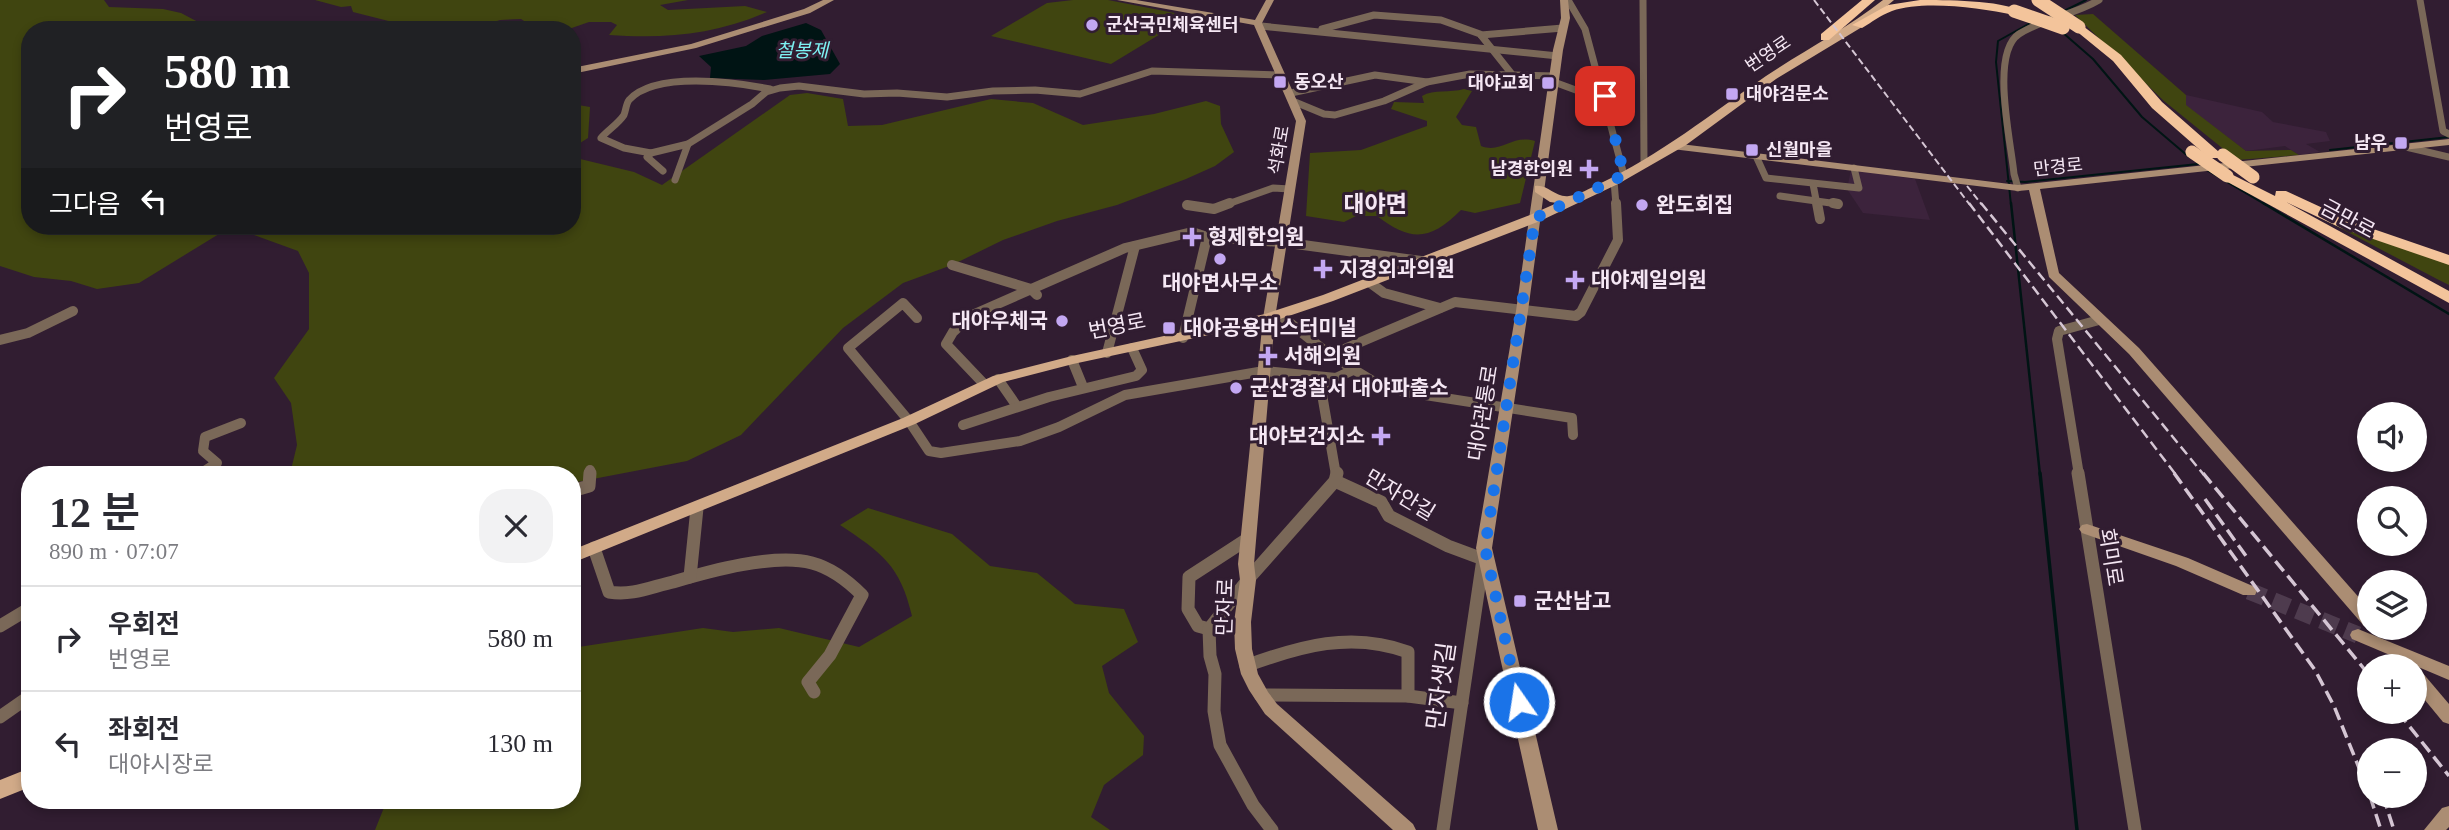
<!DOCTYPE html>
<html lang="ko">
<meta charset="utf-8">
<style>
:root{--surface:#fff;--page:#f2f2f3;--text:#2b2b33;--muted:#7c7c81;--line:#e1e1e2}
body{margin:0;font-family:"Times New Roman","Noto Sans KR",serif;background:var(--page);color:var(--text);height:100vh;display:flex;flex-direction:column;font-size:26px;white-space:nowrap}
*{box-sizing:border-box;margin:0}
p{font-size:23px;color:var(--muted)}
.icon{flex:none;width:38px;height:38px;fill:none;stroke:currentColor;stroke-width:2;stroke-linecap:round;stroke-linejoin:round}
.map{position:relative;flex:1;overflow:hidden}
.side{position:absolute;left:21px;top:466px;width:560px;height:343px;display:flex;flex-direction:column;background:var(--surface);border-radius:28px;box-shadow:0 4px 10px #0003}
.side>*{flex:none}
.top-card{position:absolute;left:21px;top:21px;width:560px;height:214px;border-radius:28px;box-shadow:0 4px 10px #0003;background:#202124;color:#fff;overflow:hidden}
.buttons{position:absolute;left:2357px;top:402px;display:grid;gap:14px}
.buttons a{display:grid;place-items:center;width:70px;height:70px;border-radius:50%;background:var(--surface);box-shadow:0 4px 10px #0003;font-size:35px}
.pin{position:absolute;display:grid;place-items:center;width:60px;height:60px;color:#fff;margin:-30px;border-radius:14px;box-shadow:0 4px 10px #0006}
.me{position:absolute;width:77px;margin:-38px;rotate:347deg;stroke-linejoin:round;filter:drop-shadow(0 0 5px #0008)}
.turn{display:flex;align-items:center;gap:24px;height:147px;padding:0 28px;font-size:32px}
.turn .icon{width:91px;height:91px;stroke-width:2.5}
.turn b{display:block;font-size:49px;line-height:60px}
.then{display:flex;align-items:center;height:66px;padding:0 28px;background:#0003;gap:14px;font-size:26px}
.round{display:grid;place-items:center;flex:none;width:74px;height:74px;border-radius:28px;background:var(--page)}
.head{display:flex;align-items:center;justify-content:space-between;height:119px;padding:0 28px}
h1{font-size:42px;font-weight:600;line-height:52px}
ul{padding:0;list-style:none}
li{display:flex;align-items:center;gap:21px;height:105px;padding:0 28px;border-top:2px solid var(--line)}
li div{flex:1}
li b{display:block;font-size:26px}
li em{font-style:normal}
.map>svg:first-child{display:block}
.built{fill:#3c233c}
.green{fill:#404510}
.water{fill:#001414}
.lines{fill:none;stroke-linecap:round;stroke-linejoin:round}
.stream-far2{stroke:#001414;stroke-width:2}
.stream-far1{stroke:#001414;stroke-width:2.5}
.stream{stroke:#001414;stroke-width:3.5}
.secondary-tunnel{stroke:#4e3b4e;stroke-width:17;stroke-dasharray:17 9;stroke-linecap:butt}
.street-far2{stroke:#7a6858;stroke-width:7}
.street-far1{stroke:#7a6858;stroke-width:10}
.street{stroke:#7a6858;stroke-width:13}
.secondary{fill:#ab8d73;fill-rule:evenodd}
.primary{fill:#d1aa88;fill-rule:evenodd}
.highway{fill:#f3c49b;fill-rule:evenodd}
.rail-far2{stroke:#d5c6d4;stroke-width:2;stroke-dasharray:7 3.5;stroke-linecap:butt}
.rail-far1{stroke:#d5c6d4;stroke-width:2.5;stroke-dasharray:10 5;stroke-linecap:butt}
.rail{stroke:#d5c6d4;stroke-width:3.5;stroke-dasharray:13 6;stroke-linecap:butt}
.highway-bridge{stroke:#f3c49b;stroke-width:13}
.route{stroke:#1a73e8;stroke-width:12;stroke-dasharray:0 21.6}
.poi-dot{fill:#c3a7f2;stroke:#311d31;stroke-width:2.5}
.labels{text-anchor:middle;stroke-width:6;stroke-linejoin:round;paint-order:stroke}
.far-poi-label{font-size:18px;font-weight:bold;fill:#f5e7f4;stroke:#311d31;text-anchor:start}
.far-street-label{font-size:18px;fill:#f5e7f4;stroke:#311d31}
.far-water-label{font-size:19px;font-style:italic;fill:#7ef3f4;stroke:#311d31}
.poi-label{font-size:21px;font-weight:bold;fill:#f5e7f4;stroke:#311d31;text-anchor:start}
.street-label{font-size:21px;fill:#f5e7f4;stroke:#311d31}
.far-district-label{font-size:23px;font-weight:bold;fill:#f5e7f4;stroke:#311d31}
.near-street-label{font-size:24px;fill:#f5e7f4;stroke:#311d31}
</style>
<div class="map">
<svg width="2449" height="830" viewBox="0 0 2449 830">
<rect width="100%" height="100%" fill="#311d31"/>
<g class="built">
<path d="M2186,95L2262,112L2273,122L2326,132L2330,141L2306,144L2320,152L2299,155L2285,146L2246,151L2186,106Z"/>
<path d="M1851,170L1915,179L1930,220L1863,213L1847,189Z"/>
</g>
<g class="green">
<path d="M0,0H104L109,7L163,9L181,13L200,23L237,30H30V226H232L139,283L97,289L71,281L34,277L0,266Z"/>
<path d="M315,0H688L660,5L668,10L745,6L767,12C714,35 665,39 609,35L617,25L611,22H589L566,30H538L521,19L500,20L468,30H424L353,12L351,6L341,7Z"/>
<path d="M1073,0H1108L1190,16L1111,64L991,36L1047,3Z"/>
<path d="M2093,14L2186,95V105L2246,151L2291,150L2299,155L2237,160L2164,101L2075,15Z"/>
<path d="M1464,89L1472,91L1456,117L1462,125L1476,127L1481,146C1502,154 1511,134 1535,141L1520,203L1475,213L1461,210C1430,241 1411,242 1377,216H1356L1344,222L1306,216L1310,153L1361,150L1427,126V121L1391,109L1394,102L1424,103L1422,96C1434,89 1450,93 1464,89Z"/>
<path d="M807,93L843,99L848,126L882,125L991,99L1033,103L1083,125L1154,114L1206,101L1220,106L1221,124L1234,152L1215,166L1186,179L1117,205L1057,221L1003,240L952,265L903,283L843,328L741,435L687,461L572,483V474H290L297,445L291,403L274,378L309,329V273L298,251L246,232L249,226H572V157L634,172L662,185L790,95Z"/>
<path d="M572,104L590,107L588,138L572,148Z"/>
<path d="M2321,218L2449,263V285L2437,279Z"/>
<path d="M868,508L952,534L990,566L1037,573L1075,604L1124,609L1138,642L1102,666L1109,693L1144,736L1143,755L1104,785L1091,817L1110,830H375L387,800H572V648L703,628L733,632L779,628L859,647L912,616C900,565 882,553 840,525Z"/>
</g>
<path class="water" d="M806,23L821,30L840,64L830,74L764,80L710,78L711,67L699,56L746,46L762,36Z"/>
<g class="lines">
<g class="stream-far2">
<path d="M2064,11L2086,0"/>
<path d="M2062,32L2093,59L2142,117L2189,157"/>
<path d="M2330,150L2449,137"/>
<path d="M2205,169L2266,205"/>
<path d="M2007,181L2025,182L2198,164"/>
<path d="M2011,205L1996,62L1998,41L2032,22"/>
</g>
<g class="stream-far1">
<path d="M2011,203L2040,475"/>
<path d="M2263,203L2449,314"/>
</g>
<path class="stream" d="M2040,473L2077,830"/>
<path class="secondary-tunnel" d="M2249,591L2358,635"/>
<g class="street-far2">
<path d="M1568,0L1585,29L1624,175"/>
<path d="M1643,0L1644,161"/>
<path d="M2420,0L2443,131L2449,134"/>
<path d="M1261,26L1558,56"/>
<path d="M1322,29L1374,15L1441,20L1480,34L1511,73"/>
<path d="M1481,35L1563,28"/>
<path d="M1554,82L1592,96H1605"/>
<path d="M1291,93L1375,75L1427,82"/>
<path d="M1295,102L1324,114L1335,115L1384,101L1427,82L1470,74L1555,76"/>
<path d="M2406,147L2449,157"/>
<path d="M651,153L624,148L601,138C608,130 618,124 624,115C626,110 626,104 629,100C655,71 735,82 770,89"/>
<path d="M1756,156L1766,178L1859,188L1854,168"/>
<path d="M663,171L647,157L651,153L688,144L752,104L766,92L780,88L799,86L864,94L897,93L947,97L993,91L1035,90L1080,94L1152,71L1280,75"/>
<path d="M675,180L688,144"/>
<path d="M1614,181L1616,205"/>
<path d="M1813,184L1817,205"/>
<path d="M2018,188L2014,174C2011,142 1990,53 2019,34C2044,18 2074,15 2099,0"/>
<path d="M1780,196L1838,204"/>
<path d="M1225,205L1273,188L1290,189"/>
</g>
<g class="street-far1">
<path d="M1817,203L1820,219"/>
<path d="M1833,203L1838,204"/>
<path d="M1187,205L1214,209L1230,203"/>
<path d="M952,265L1031,289L1037,295"/>
<path d="M1369,282L1384,293L1440,308"/>
<path d="M1280,315L1330,355L1376,383L1406,392L1572,418L1573,435"/>
<path d="M917,318L903,303L848,348L909,421L929,451L941,453L1020,441L1059,427L1125,395L1264,371L1336,378L1353,370"/>
<path d="M1183,338L1207,237"/>
<path d="M0,340L28,333L73,311"/>
<path d="M1107,353L1135,246"/>
<path d="M1330,355L1455,302L1576,316L1581,312L1618,240L1616,203"/>
<path d="M1072,360L1083,387"/>
<path d="M1333,378L1323,390V400L1336,475"/>
<path d="M998,379L1016,405"/>
<path d="M984,384L946,344L953,332L970,316L1125,248L1192,232L1207,237L1281,242L1421,261"/>
<path d="M963,425L1049,397L1136,376L1142,370L1132,348"/>
<path d="M200,474L217,463L203,451L205,437L241,423"/>
<path d="M590,475V470"/>
<path d="M2079,475L2057,339L2059,331L2099,320"/>
</g>
<g class="street">
<path d="M2078,473L2135,830"/>
<path d="M1335,481L1381,502L1389,516L1448,546L1483,559"/>
<path d="M572,491L589,486L590,473"/>
<path d="M594,548L609,592C632,596 651,587 673,582C710,571 774,553 812,563C831,568 848,581 862,595L830,655L808,682L814,692"/>
<path d="M690,577L697,508"/>
<path d="M0,626L30,608"/>
<path d="M1209,629L1198,626L1188,609L1189,577L1249,538"/>
<path d="M1246,666C1300,646 1352,631 1408,652V696"/>
<path d="M1260,695L1408,696L1462,703"/>
<path d="M0,717L30,696"/>
<path d="M1272,830L1253,805L1220,745L1214,711L1215,674L1210,656L1209,629L1250,577L1335,481L1337,473"/>
<path d="M1443,830L1483,559"/>
</g>
<g class="secondary">
<path d="M823,0H834L810,13L696,48L572,74V68L691,44L804,9Z"/>
<path d="M1117,0H1136L1255,20L1266,0H1274L1262,23L1306,121L1275,318L1254,564L1256,580L1251,622L1252,649L1258,674L1268,692L1277,704L1413,824L1416,830H1393L1265,714L1249,690L1241,674L1235,649L1234,622L1240,580L1238,564L1263,318L1296,121L1254,25Z"/>
<path d="M1560,0H1568L1570,18L1563,50L1528,311L1492,548L1558,830H1538L1476,548L1516,311L1553,50L1561,18Z"/>
<path d="M2449,139V145L2040,189L2059,273L2139,348L2370,610V628L2364,626L2129,354L2049,277L2029,190L2018,191L1672,149L1667,146L1672,143L2018,185Z"/>
<path d="M2087,524L2188,558L2255,587L2257,591L2255,595H2243L2176,566L2082,533L2079,529L2082,525Z"/>
<path d="M2358,629L2449,666V680L2352,639L2350,635L2352,631Z"/>
<path d="M2415,669L2421,671L2449,704V724L2443,722L2415,688Z"/>
<path d="M2449,806V827L2446,830H2424L2442,808Z"/>
</g>
<g class="primary">
<path d="M1883,0H1894L1862,27L1776,79L1686,145L1618,184L1540,221L1333,301L1274,321L1073,364L1003,382L915,424L572,563V550L903,418L993,376L1072,356L1265,314L1323,295L1530,215L1557,203L1550,202L1535,192V186C1548,184 1555,198 1569,196C1579,195 1590,188 1599,184C1660,155 1711,114 1766,76C1805,50 1846,29 1883,0Z"/>
<path d="M30,768V787L0,799V780Z"/>
</g>
<g class="highway">
<path d="M1862,0H1875L1829,40H1821V34Z"/>
<path d="M1920,0C1943,0 2002,0 2020,11L2014,15C1980,8 1924,0 1892,11C1881,15 1872,22 1862,28L1852,25L1888,5Z"/>
<path d="M2079,23L2121,55L2162,102L2219,152L2221,155L2219,158H2209L2152,108L2113,61L2075,30L2073,27Z"/>
<path d="M2227,172L2275,196L2276,191H2286L2353,222L2449,255V265L2341,228L2286,202L2449,291V303L2222,179L2220,176Z"/>
</g>
<g class="rail-far2">
<path d="M1814,0L1970,205"/>
<path d="M1967,186L1982,205"/>
</g>
<g class="rail-far1">
<path d="M1969,203L2176,475"/>
<path d="M1981,203L2204,475"/>
</g>
<g class="rail">
<path d="M2174,473L2315,670L2334,706L2370,795"/>
<path d="M2203,473L2370,676"/>
<path d="M2205,499L2246,556"/>
<path d="M2398,712L2449,776"/>
<path d="M2370,796L2381,830"/>
<path d="M2383,796L2394,830"/>
</g>
<g class="highway-bridge">
<path d="M2038,0L2079,27"/>
<path d="M2014,11L2063,28"/>
<path d="M2192,152L2227,176"/>
<path d="M2223,155L2253,177"/>
</g>
</g>
<g class="lines">
<path class="route" d="M1519,702L1485,548L1535,218L1624,175L1605,96"/>
</g>
<g class="poi-dot">
<circle cx="1092" cy="25" r="7"/>
<rect x="1273" y="75" width="14" height="14" rx="3.5"/>
<rect x="1541" y="76" width="14" height="14" rx="3.5"/>
<rect x="1725" y="87" width="14" height="14" rx="3.5"/>
<rect x="2394" y="136" width="14" height="14" rx="3.5"/>
<rect x="1745" y="143" width="14" height="14" rx="3.5"/>
<path d="M1585.5 158.5h7v7h7v7h-7v7h-7v-7h-7v-7h7z"/>
<circle cx="1642" cy="205" r="7"/>
<path d="M1188.5 226.5h7v7h7v7h-7v7h-7v-7h-7v-7h7z"/>
<circle cx="1220" cy="259" r="7"/>
<path d="M1319.5 258.5h7v7h7v7h-7v7h-7v-7h-7v-7h7z"/>
<path d="M1571.5 269.5h7v7h7v7h-7v7h-7v-7h-7v-7h7z"/>
<circle cx="1062" cy="321" r="7"/>
<rect x="1162" y="321" width="14" height="14" rx="3.5"/>
<path d="M1264.5 345.5h7v7h7v7h-7v7h-7v-7h-7v-7h7z"/>
<circle cx="1236" cy="388" r="7"/>
<path d="M1377.5 425.5h7v7h7v7h-7v7h-7v-7h-7v-7h7z"/>
<rect x="1513" y="594" width="14" height="14" rx="3.5"/>
</g>
<g class="labels">
<g class="far-poi-label">
<text x="1106" y="31">군산국민체육센터</text>
<text x="1294" y="88">동오산</text>
<text x="1534" y="89" text-anchor="end">대야교회</text>
<text x="1746" y="100">대야검문소</text>
<text x="2387" y="149" text-anchor="end">남우</text>
<text x="1766" y="156">신월마을</text>
<text x="1573" y="175" text-anchor="end">남경한의원</text>
</g>
<g class="far-street-label">
<text transform="translate(1768 54) rotate(-34)" y="6">번영로</text>
<text transform="translate(1279 150) rotate(-80)" y="6">석화로</text>
<text transform="translate(2058 167) rotate(-6)" y="6">만경로</text>
</g>
<g class="far-water-label">
<text x="802" y="57">철봉제</text>
</g>
<g class="poi-label">
<text x="1656" y="212">완도회집</text>
<text x="1208" y="244">형제한의원</text>
<text x="1339" y="276">지경외과의원</text>
<text x="1591" y="287">대야제일의원</text>
<text x="1220" y="290" text-anchor="middle">대야면사무소</text>
<text x="1048" y="328" text-anchor="end">대야우체국</text>
<text x="1183" y="335">대야공용버스터미널</text>
<text x="1284" y="363">서해의원</text>
<text x="1250" y="395">군산경찰서 대야파출소</text>
<text x="1365" y="443" text-anchor="end">대야보건지소</text>
<text x="1534" y="608">군산남고</text>
</g>
<g class="street-label">
<text transform="translate(2348 219) rotate(28)" y="7">금만로</text>
<text transform="translate(1117 326) rotate(-11)" y="7">번영로</text>
<text transform="translate(1483 413) rotate(-81)" y="7">대야관통로</text>
<text transform="translate(1400 495) rotate(31)" y="7">만자안길</text>
<text transform="translate(2111 557) rotate(81)" y="7">회미로</text>
<text transform="translate(1225 607) rotate(-88)" y="7">만자로</text>
</g>
<g class="far-district-label">
<text x="1375" y="212">대야면</text>
</g>
<g class="near-street-label">
<text transform="translate(1441 686) rotate(-82)" y="8">만자샛길</text>
</g>
</g>
</svg>
<div class="buttons">
<a><svg class="icon" aria-label="sound" viewBox="0 0 24 24"><path d="M4 9h4l5-4v14l-5-4H4zM17 9q2 3 0 6"/></svg></a>
<a><svg class="icon" aria-label="search" viewBox="0 0 24 24"><circle cx="10" cy="10" r="6"/><path d="M15 15l6 6"/></svg></a>
<a><svg class="icon" aria-label="layers" viewBox="0 0 24 24"><path d="M12 4l9 5-9 5-9-5zM3 14l9 5 9-5"/></svg></a>
<a>+</a>
<a>−</a>
</div>
<div class="pin" style="left:1605px;top:96px;background:#d93025"><svg class="icon" aria-label="arrive" viewBox="0 0 24 24"><path d="M6 21V4h12l-3 4 3 4H6"/></svg></div>
<svg class="me" style="left:1519px;top:702px" viewBox="-20 -20 40 40"><circle r="17" fill="#1a73e8" stroke="#fff" stroke-width="3"/><path d="M0-11L8 9 0 5-8 9z" fill="#fff"/></svg>
<div class="top-card">
<div class="turn"><svg class="icon" aria-label="right" viewBox="0 0 24 24"><path d="M7 20v-9h11M14 6l5 5-5 5"/></svg><div><b>580 m</b>번영로</div></div>
<div class="then">그다음<svg class="icon" aria-label="left" viewBox="0 0 24 24"><path d="M17 20v-9H6M10 6l-5 5 5 5"/></svg></div>
</div>
<section class="side">
<div class="head"><div><h1>12 분</h1><p>890 m · 07:07</p></div><a class="round"><svg class="icon" aria-label="close" viewBox="0 0 24 24"><path d="M6 6l12 12M18 6L6 18"/></svg></a></div>
<ul>
<li><svg class="icon" aria-label="right" viewBox="0 0 24 24"><path d="M7 20v-9h11M14 6l5 5-5 5"/></svg><div><b>우회전</b><p>번영로</p></div><em>580 m</em></li>
<li><svg class="icon" aria-label="left" viewBox="0 0 24 24"><path d="M17 20v-9H6M10 6l-5 5 5 5"/></svg><div><b>좌회전</b><p>대야시장로</p></div><em>130 m</em></li>
</ul>
</section>
</div>
